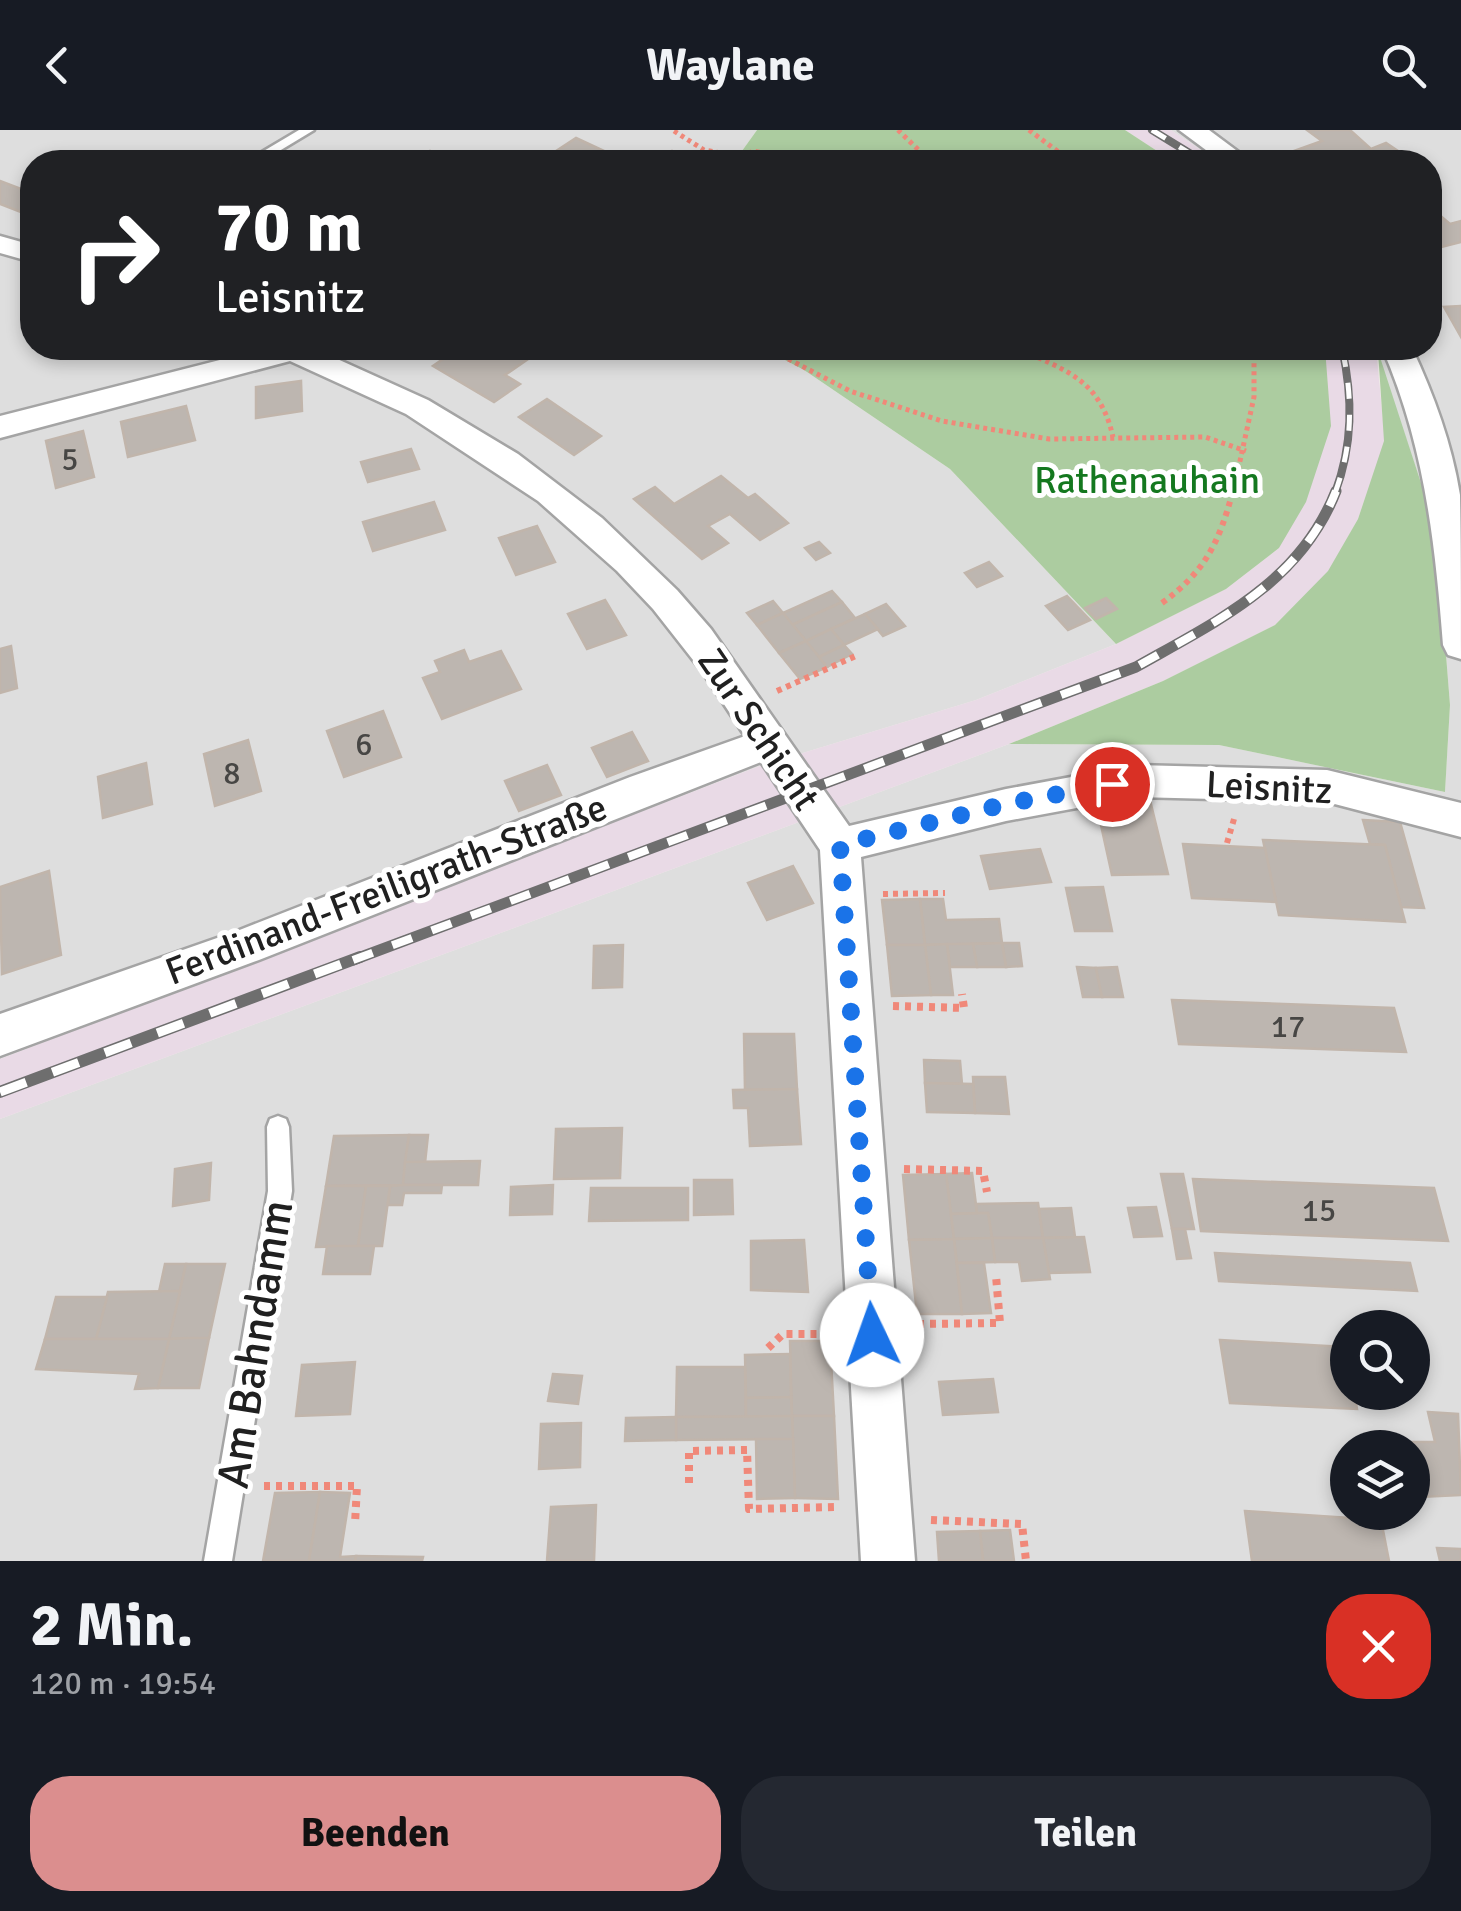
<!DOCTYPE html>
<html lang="de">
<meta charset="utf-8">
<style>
:root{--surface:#171b24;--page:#242831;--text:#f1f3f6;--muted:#9ea1a6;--accent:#db8e8e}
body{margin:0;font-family:Signika,sans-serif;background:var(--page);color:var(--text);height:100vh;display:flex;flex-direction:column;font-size:38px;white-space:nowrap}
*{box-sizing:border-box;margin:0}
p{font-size:32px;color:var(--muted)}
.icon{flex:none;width:55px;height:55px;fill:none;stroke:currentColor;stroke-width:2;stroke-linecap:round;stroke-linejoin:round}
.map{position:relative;height:1431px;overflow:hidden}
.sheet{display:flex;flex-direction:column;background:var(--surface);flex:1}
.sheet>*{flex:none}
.banner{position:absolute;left:20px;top:20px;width:1422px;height:210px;border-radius:40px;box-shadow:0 5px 15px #0003;background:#202124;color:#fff;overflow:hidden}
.buttons{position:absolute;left:1330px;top:1180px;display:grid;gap:20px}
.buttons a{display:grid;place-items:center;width:100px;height:100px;border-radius:50%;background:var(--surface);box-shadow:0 5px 15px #0003;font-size:50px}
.pin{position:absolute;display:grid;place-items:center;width:85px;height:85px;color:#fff;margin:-42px;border:5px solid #fff;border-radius:50%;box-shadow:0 2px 10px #0007}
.me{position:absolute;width:110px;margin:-55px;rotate:357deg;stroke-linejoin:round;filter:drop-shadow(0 0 8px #0008)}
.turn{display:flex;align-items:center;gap:35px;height:210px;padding:0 30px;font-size:45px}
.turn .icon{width:130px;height:130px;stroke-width:2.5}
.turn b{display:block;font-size:70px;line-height:85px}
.round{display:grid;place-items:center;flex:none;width:105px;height:105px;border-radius:40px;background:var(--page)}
.overview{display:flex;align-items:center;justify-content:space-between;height:170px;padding:0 30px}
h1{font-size:60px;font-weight:800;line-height:75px}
.primary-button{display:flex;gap:20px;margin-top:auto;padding:20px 30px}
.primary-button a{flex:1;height:115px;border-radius:40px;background:var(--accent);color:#111;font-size:40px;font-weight:800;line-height:115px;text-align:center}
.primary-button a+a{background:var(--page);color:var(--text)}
header{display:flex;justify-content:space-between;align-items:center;height:130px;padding:0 30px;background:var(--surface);font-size:45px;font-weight:800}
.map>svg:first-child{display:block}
.residential{fill:#dedede;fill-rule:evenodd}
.industrial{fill:#e9dae6}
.forest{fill:#accca0}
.building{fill:#bdb6b0;stroke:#c1b5ab;stroke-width:2.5}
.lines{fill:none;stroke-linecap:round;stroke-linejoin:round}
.lane-casing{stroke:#a4a4a4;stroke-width:5}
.street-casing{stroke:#a4a4a4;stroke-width:5}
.path-far2{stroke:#f08879;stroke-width:5;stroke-dasharray:4 4;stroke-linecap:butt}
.path-far1{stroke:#f08879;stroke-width:6;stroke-dasharray:5 5;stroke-linecap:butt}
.path{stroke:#f08879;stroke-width:8;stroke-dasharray:6 6;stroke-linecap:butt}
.lane{fill:#fff;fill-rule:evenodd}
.street{fill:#fff;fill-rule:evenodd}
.rail-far2-casing{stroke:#6e6e6e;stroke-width:8}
.rail-far1-casing{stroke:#6e6e6e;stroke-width:11}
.rail-casing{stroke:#6e6e6e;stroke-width:12}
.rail-far2{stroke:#fff;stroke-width:5;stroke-dasharray:16;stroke-linecap:butt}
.rail-far1{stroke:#fff;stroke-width:8;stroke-dasharray:21;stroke-linecap:butt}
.rail{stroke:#fff;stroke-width:9;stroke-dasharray:28;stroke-linecap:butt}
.route{stroke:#1a73e8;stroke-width:18;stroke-dasharray:0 32.4}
.labels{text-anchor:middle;stroke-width:10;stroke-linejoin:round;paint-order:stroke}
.number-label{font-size:32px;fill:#474644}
.park-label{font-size:38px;fill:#14781f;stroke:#fff}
.street-label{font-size:38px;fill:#202020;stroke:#fff}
.near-street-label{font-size:45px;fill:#202020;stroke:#fff}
</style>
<header><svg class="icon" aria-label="back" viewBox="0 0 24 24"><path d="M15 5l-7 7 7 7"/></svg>Waylane<svg class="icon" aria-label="search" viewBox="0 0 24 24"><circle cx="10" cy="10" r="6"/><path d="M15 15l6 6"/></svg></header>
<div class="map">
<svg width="1461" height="1431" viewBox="0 0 1461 1431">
<rect width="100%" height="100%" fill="#f0ede8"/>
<g class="residential">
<path d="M0,0H757L734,32H32V218H762L804,240L950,339L1116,514L976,570L757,637L0,929Z"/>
<path d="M1171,0H1461V1431H0V989L1009,614L1219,615L1445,662L1450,575L1436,399L1376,218H1430V32H1219ZM1348,1198H1412V1262H1348ZM1348,1318H1412V1382H1348Z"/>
</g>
<g class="industrial">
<path d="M1125,0H1171L1219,32H1174Z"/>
<path d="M1325,218H1376L1385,311L1358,389L1329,441L1275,495L1163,551L1009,614L0,989V929L757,637L976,570L1116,514L1226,459L1279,418L1327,222Z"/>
</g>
<g class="forest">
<path d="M757,0H1125L1174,32H734Z"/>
<path d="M762,218H1325L1331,296L1306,372L1279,418L1226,459L1116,514L950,339L804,240Z"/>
<path d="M1378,221L1436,399L1450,575L1445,662L1219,615L1009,614L1163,551L1275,495L1328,441L1358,389L1384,311Z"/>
</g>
<g class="building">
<path d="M1307,0H1350L1371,19L1386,13L1410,29L1301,32L1288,23L1322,11Z"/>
<path d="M576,8L604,21L587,32H566L550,25Z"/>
<path d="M430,21L457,32H411Z"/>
<path d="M672,21L691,29L686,32L657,31Z"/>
<path d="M0,51L32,63V74L21,82L0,74Z"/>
<path d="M1430,77L1450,94L1461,91V112L1430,120Z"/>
<path d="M1461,176V207L1444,177Z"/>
<path d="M459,218L476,227L490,218H544L505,245L520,254L494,272L433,236Z"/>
<path d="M301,251L302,281L256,288V257Z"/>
<path d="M547,269L601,306L574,325L519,287Z"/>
<path d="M186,276L195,310L128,327L121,292Z"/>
<path d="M83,301L94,347L56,358L46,311Z"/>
<path d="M411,319L419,339L368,352L361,332Z"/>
<path d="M721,346L748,368L755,364L788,393L760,410L730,384L708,396L728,413L702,429L634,369L655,357L674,374Z"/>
<path d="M434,372L445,400L373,421L363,392Z"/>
<path d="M537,396L555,432L516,445L499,408Z"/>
<path d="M819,412L830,423L816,430L805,418Z"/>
<path d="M989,432L1002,446L977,457L965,443Z"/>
<path d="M832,461L842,472L792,495L783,483Z"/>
<path d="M1067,466L1090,490L1068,500L1046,476Z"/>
<path d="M1106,468L1117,479L1096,489L1085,478Z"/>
<path d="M605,470L626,505L587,519L568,484Z"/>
<path d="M773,471L783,483L757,495L747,483Z"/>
<path d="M842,472L855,488L806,511L792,495Z"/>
<path d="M886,474L905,496L883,506L865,484Z"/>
<path d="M783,483L806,511L779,523L757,495Z"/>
<path d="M865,484L878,499L844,515L831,499Z"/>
<path d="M831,499L844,515L819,527L806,511Z"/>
<path d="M806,511L827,537L800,549L779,523Z"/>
<path d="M844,515L852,524L827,537L819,527Z"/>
<path d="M11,516L17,558L0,563V519Z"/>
<path d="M464,520L469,532L501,521L521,559L442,589L423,548L440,542L435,531Z"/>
<path d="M383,581L401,627L344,647L327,601Z"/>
<path d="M632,602L648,631L607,647L592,618Z"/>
<path d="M248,610L261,661L215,676L204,624Z"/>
<path d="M146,633L152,674L103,688L98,647Z"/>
<path d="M547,635L561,665L519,681L505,651Z"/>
<path d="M1149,666L1168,744L1112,745L1095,668Z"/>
<path d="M1363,690L1400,692L1424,778L1401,777L1385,715L1370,714Z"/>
<path d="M1263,710L1385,715L1405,792L1279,785Z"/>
<path d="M1183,714L1265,718L1276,772L1192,768Z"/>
<path d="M1040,719L1051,752L990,759L981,726Z"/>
<path d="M793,736L813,773L767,790L748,753Z"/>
<path d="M49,741L61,825L2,844L0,757Z"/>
<path d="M1103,757L1112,801H1075L1066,758Z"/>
<path d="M920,769H943L946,790L999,789L1002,813L925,815Z"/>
<path d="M920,769L925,815H887L882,770Z"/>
<path d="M1002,813H1019L1022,836L1006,837Z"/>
<path d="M1002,813L1006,837H977L973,814Z"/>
<path d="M947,814H973L977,837H950Z"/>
<path d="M947,814L953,865H931L925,815Z"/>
<path d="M623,815L622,857L593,858L594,816Z"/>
<path d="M887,815H925L931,865L892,866Z"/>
<path d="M1077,837L1096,838L1102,867H1083Z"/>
<path d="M1117,837L1123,867H1102L1096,838Z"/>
<path d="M1172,870L1394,878L1406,922L1179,914Z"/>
<path d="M744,904H794L797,959L745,960Z"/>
<path d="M924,930L960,931L962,954L925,953Z"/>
<path d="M973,947H1005L1009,984L975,983Z"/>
<path d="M925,953L973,954L975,983L927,982Z"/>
<path d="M797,959L801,1014L750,1016L748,978H734L733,960Z"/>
<path d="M622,998L620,1048L554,1049L556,999Z"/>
<path d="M409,1005L403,1055L326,1056L334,1006Z"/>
<path d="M409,1005H428L425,1033L405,1032Z"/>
<path d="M480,1031L478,1055H403L405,1032Z"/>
<path d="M211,1033L209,1070L173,1076L175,1039Z"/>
<path d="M972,1043L977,1083L951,1084L946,1044Z"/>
<path d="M946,1044L954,1109L909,1110L903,1045Z"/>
<path d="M1161,1044H1183L1194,1099H1172Z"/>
<path d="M1193,1049L1434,1058L1448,1111L1201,1101Z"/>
<path d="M694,1050H732L733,1084L694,1085Z"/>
<path d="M403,1055H442L441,1063H404L402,1075H388L390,1056Z"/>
<path d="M553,1055L552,1084L510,1085L511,1057Z"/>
<path d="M326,1056H366L358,1116L316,1117Z"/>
<path d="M366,1056H390L382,1116H358Z"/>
<path d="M591,1058H688V1090L589,1091Z"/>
<path d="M1038,1073L1043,1108H992L988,1083H977L976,1074Z"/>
<path d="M1156,1077L1162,1106L1134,1107L1128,1078Z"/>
<path d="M1071,1078L1075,1107L1043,1108L1039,1079Z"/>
<path d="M988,1083L992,1108L954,1109L951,1084Z"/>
<path d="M1172,1099H1185L1191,1128L1177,1129Z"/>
<path d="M1084,1107L1090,1142L1049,1143L1043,1108Z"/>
<path d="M992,1108H1043L1050,1149L1022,1151L1019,1132H995Z"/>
<path d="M992,1108L995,1132L957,1133L954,1109Z"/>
<path d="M954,1109L962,1184H917L909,1110Z"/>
<path d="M804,1110L808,1162L751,1160V1111Z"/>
<path d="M327,1116H374L370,1144H323Z"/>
<path d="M1215,1123L1410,1133L1417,1161L1219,1151Z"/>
<path d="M957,1133H984L991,1183L962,1184Z"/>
<path d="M165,1134H186L180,1161L159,1162Z"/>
<path d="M186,1134H225L209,1208L169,1209Z"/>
<path d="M180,1161L169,1209H96L108,1162Z"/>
<path d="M56,1167H107L96,1209H45Z"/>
<path d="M189,1208H209L199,1258H158L169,1209Z"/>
<path d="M45,1209H169L158,1258L135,1259L139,1244L36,1239Z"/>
<path d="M1220,1210L1344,1217L1348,1262H1354L1357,1279L1230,1273Z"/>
<path d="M790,1211H830L834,1286H792Z"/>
<path d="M790,1224L791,1267L746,1268L745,1225Z"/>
<path d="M355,1232L350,1284L296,1286L302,1235Z"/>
<path d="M677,1237H745L746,1287H676Z"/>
<path d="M553,1244L582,1246L578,1274L548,1271Z"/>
<path d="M993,1249L998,1282L943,1285L939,1252Z"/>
<path d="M791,1267L792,1286L746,1287V1268Z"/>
<path d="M1428,1282L1458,1284L1461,1365L1420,1367L1412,1339V1318H1406L1405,1312H1435Z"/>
<path d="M792,1286H834L838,1369L795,1368Z"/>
<path d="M792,1286L793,1309L676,1310V1287Z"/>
<path d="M676,1287V1310L625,1311L626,1288Z"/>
<path d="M581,1293L580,1337L539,1339L541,1294Z"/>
<path d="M756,1309H793L795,1368L757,1369Z"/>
<path d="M320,1362L309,1431H263L275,1363Z"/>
<path d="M320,1362L350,1363L340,1427L356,1426L355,1431H309Z"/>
<path d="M596,1375L594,1431H547L551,1377Z"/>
<path d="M1245,1381L1381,1390L1389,1431H1252Z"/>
<path d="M1010,1400L1014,1431H983L980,1401Z"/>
<path d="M980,1401L983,1431H939L937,1402Z"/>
<path d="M1437,1418L1461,1419V1431H1440Z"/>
<path d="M356,1426L423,1427L422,1431H355Z"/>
</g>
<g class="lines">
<g class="lane-casing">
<g id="lane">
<path d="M299,0H314L261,32H245Z"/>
<path d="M278,986L286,989L289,997L292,1061L232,1431H204L268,1061L267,997L270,989Z"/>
</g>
</g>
<g class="street-casing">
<g id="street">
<path d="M1179,0H1209L1252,32H1222Z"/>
<path d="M0,106L32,115V132L0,123Z"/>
<path d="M267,218H313L428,270L518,324L602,388L677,460L711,499L849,696L1006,659L1136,635L1327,640L1461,673V707L1327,672L1136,667L1006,691L861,727L915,1431H861L820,720L761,632L259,830L0,926V884L237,801L630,647L745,606L704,544L653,479L617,441L538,371L406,284L290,231L0,308V286Z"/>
<path d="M1382,218H1412C1434,265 1452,314 1460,365C1461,415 1461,478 1461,529L1448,525L1443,515C1435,412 1424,313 1382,218Z"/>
</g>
</g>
<g class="path-far2">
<path d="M898,0L931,32"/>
<path d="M1029,0L1072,32"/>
<path d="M674,1L704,20L739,26"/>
<path d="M742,32L739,26L754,21L800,32"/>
<path d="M767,218L850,261L942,291L1049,309L1205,307L1246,321"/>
<path d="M1016,218C1065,240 1100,249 1113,307"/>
<path d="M1233,363L1254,267V218"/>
</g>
<g class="path-far1">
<path d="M1162,473C1206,441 1219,412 1233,361"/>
<path d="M777,561L858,525"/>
<path d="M1227,713L1234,689"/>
<path d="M883,764L945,763"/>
</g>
<g class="path">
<path d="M893,876L964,878L962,864"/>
<path d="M904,1039L983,1041L987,1062"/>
<path d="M918,1194L1000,1193L996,1146"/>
<path d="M768,1218L783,1204H831"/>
<path d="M689,1353V1321L747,1320L749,1379L837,1377"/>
<path d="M264,1356H357L355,1394"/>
<path d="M931,1390L1022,1394L1026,1431"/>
</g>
<use href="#lane" class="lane"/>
<use href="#street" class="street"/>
<g class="rail-far2-casing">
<g id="rail-far2">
<path d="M1152,0L1204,32"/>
<path d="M1335,363C1353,315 1353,268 1342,218"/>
</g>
</g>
<g class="rail-far1-casing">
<path id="rail-far1" d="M353,830L1136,537C1217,491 1300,453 1336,361"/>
</g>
<g class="rail-casing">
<path id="rail" d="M0,962L360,827"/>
</g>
<use href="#rail-far2" class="rail-far2"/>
<use href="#rail-far1" class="rail-far1"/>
<use href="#rail" class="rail"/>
</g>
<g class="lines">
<path class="route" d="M872,1205L840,715L1006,674L1112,654"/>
</g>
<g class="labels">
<g class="number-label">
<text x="70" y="340">5</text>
<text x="364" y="625">6</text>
<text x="232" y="654">8</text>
<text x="1288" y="907">17</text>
<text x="1319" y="1091">15</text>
</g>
<g class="park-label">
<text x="1147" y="363">Rathenauhain</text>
</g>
<g class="street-label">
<text transform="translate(759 599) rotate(56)" y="13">Zur Schicht</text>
<text transform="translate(1269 657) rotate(3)" y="13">Leisnitz</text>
<text transform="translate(386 759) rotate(-21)" y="13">Ferdinand-Freiligrath-Straße</text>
</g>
<g class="near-street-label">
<text transform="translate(254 1214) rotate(-81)" y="16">Am Bahndamm</text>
</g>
</g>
</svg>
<div class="buttons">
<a><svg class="icon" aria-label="search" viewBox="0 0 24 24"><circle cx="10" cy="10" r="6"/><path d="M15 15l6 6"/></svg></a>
<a><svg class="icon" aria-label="layers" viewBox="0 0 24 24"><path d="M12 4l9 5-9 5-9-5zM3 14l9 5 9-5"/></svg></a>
</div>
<div class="pin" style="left:1112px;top:654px;background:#d93025"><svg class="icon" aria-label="arrive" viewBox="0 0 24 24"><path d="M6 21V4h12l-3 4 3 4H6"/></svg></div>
<svg class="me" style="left:872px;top:1205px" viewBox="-20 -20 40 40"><circle r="19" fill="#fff"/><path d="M0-13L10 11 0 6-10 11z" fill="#1a73e8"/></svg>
<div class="banner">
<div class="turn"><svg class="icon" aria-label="right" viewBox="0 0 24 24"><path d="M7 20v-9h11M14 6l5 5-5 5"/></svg><div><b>70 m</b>Leisnitz</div></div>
</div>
</div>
<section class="sheet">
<div class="overview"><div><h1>2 Min.</h1><p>120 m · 19:54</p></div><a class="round" style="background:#d93025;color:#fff"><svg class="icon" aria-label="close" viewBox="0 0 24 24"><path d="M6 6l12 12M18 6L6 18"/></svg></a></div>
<div class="primary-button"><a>Beenden</a><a>Teilen</a></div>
</section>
